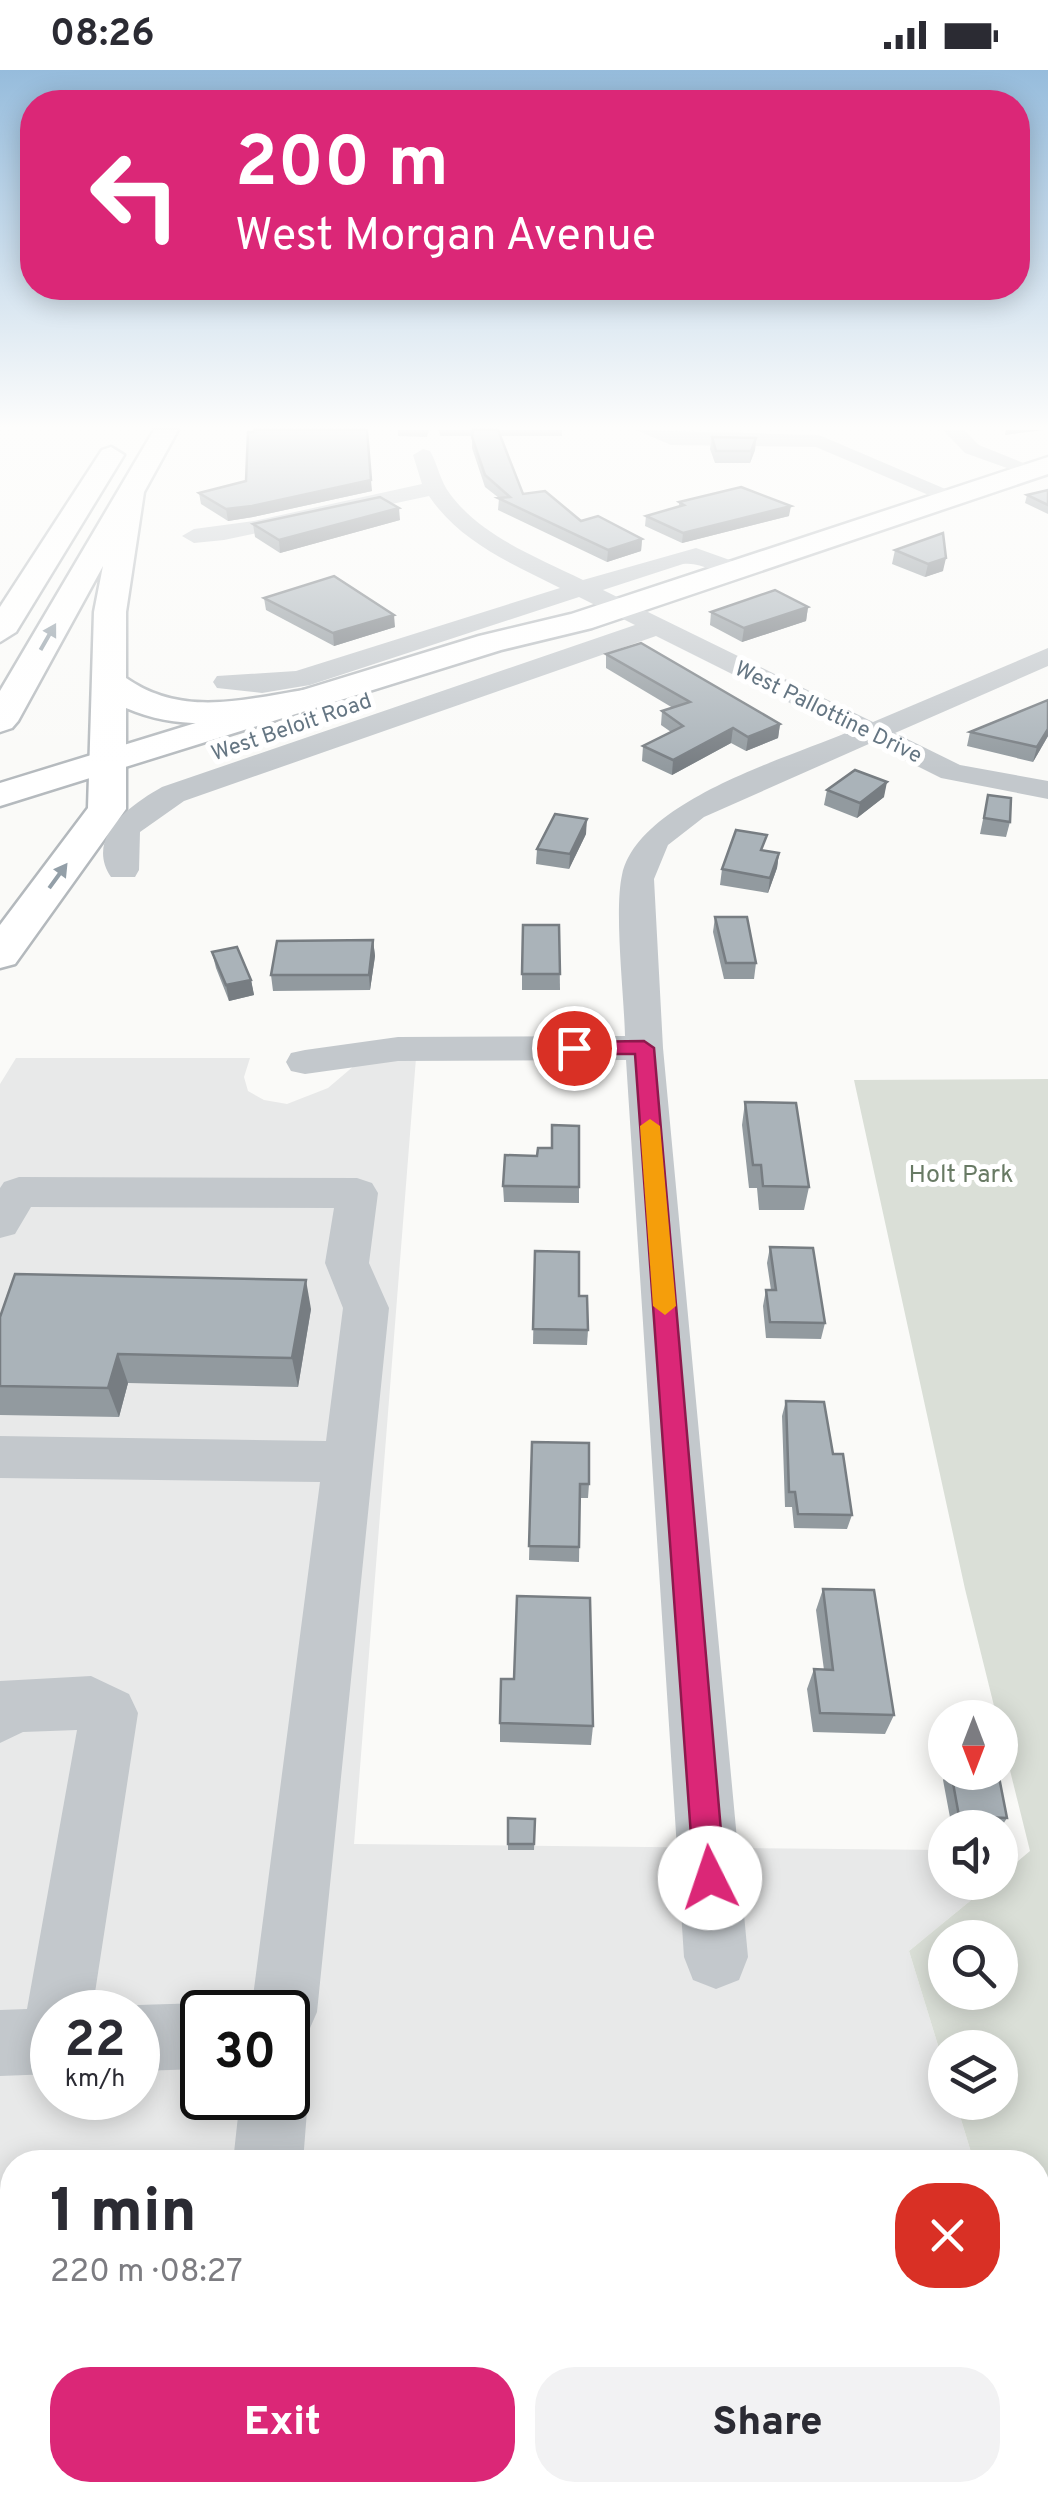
<!DOCTYPE html>
<meta charset="utf-8">
<style>
:root{--surface:#fff;--page:#f2f2f3;--text:#2b2b33;--muted:#7c7c81;--accent:#db2777}
body{margin:0;font-family:Overpass,sans-serif;background:var(--page);color:var(--text);height:100vh;display:flex;flex-direction:column;font-size:38px;white-space:nowrap}
*{box-sizing:border-box;margin:0}
p{font-size:32px;color:var(--muted)}
.icon{flex:none;width:55px;height:55px;fill:none;stroke:currentColor;stroke-width:2;stroke-linecap:round;stroke-linejoin:round}
.map{position:relative;flex:1;overflow:hidden}
.panel{position:absolute;left:0px;top:2080px;width:1050px;height:352px;display:flex;flex-direction:column;background:var(--surface);border-radius:40px 40px 0 0;box-shadow:0 5px 25px #0003}
.panel>*{flex:none}
.guide{position:absolute;left:20px;top:20px;width:1010px;height:210px;border-radius:40px;box-shadow:0 5px 25px #0003;background:#db2777;color:#fff;overflow:hidden}
.needle{width:65px;rotate:180deg}
.controls{position:absolute;left:928px;top:1630px;display:grid;gap:20px}
.controls a{display:grid;place-items:center;width:90px;height:90px;border-radius:50%;background:var(--surface);box-shadow:0 5px 25px #0003;font-size:50px}
.speed{position:absolute;left:30px;top:1920px;display:flex;gap:20px;font-size:50px;font-weight:700;text-align:center}
.speed>*{display:grid;place-content:center;width:130px;height:130px;border-radius:50%;background:var(--surface);box-shadow:0 5px 25px #0003;line-height:1}
.speed small{font-size:25px;font-weight:400}
.speed .limit{border:5px solid #111;border-radius:15px;background:#fff;color:#111}
.pin{position:absolute;display:grid;place-items:center;width:85px;height:85px;color:#fff;margin:-42px;border:5px solid #fff;border-radius:50%;box-shadow:0 2px 10px #0007}
.me{position:absolute;width:110px;margin:-55px;rotate:356deg;stroke-linejoin:round;filter:drop-shadow(0 0 8px #0008)}
.turn{display:flex;align-items:center;gap:35px;height:210px;padding:0 50px;font-size:45px}
.turn .icon{width:130px;height:130px;stroke-width:2.5}
.turn b{display:block;font-size:70px;line-height:85px}
.round{display:grid;place-items:center;flex:none;width:105px;height:105px;border-radius:40px;background:var(--page)}
.head{display:flex;align-items:center;justify-content:space-between;height:170px;padding:0 50px}
h1{font-size:60px;font-weight:800;line-height:75px}
.primary-button{display:flex;gap:20px;margin-top:auto;padding:20px 50px}
.primary-button a{flex:1;height:115px;border-radius:40px;background:var(--accent);color:#fff;font-size:40px;font-weight:800;line-height:115px;text-align:center}
.primary-button a+a{background:var(--page);color:var(--text)}
.status{display:flex;justify-content:space-between;align-items:center;height:70px;padding:0 50px;background:var(--surface);direction:ltr}
.status svg{height:28px;fill:currentColor}
.map>svg:first-child{display:block}
.built{fill:#e8e9e9;fill-rule:evenodd}
.green{fill:#dadfd7;fill-rule:evenodd}
.lines{fill:none;stroke-linecap:round;stroke-linejoin:round}
.major-casing{stroke:#b5babe;stroke-width:5}
.highway-casing{stroke:#b4b9bd;stroke-width:5}
.minor{fill:#c3c8cc;fill-rule:evenodd}
.major{fill:#fff;fill-rule:evenodd}
.highway{fill:#fff;fill-rule:evenodd}
.wall{fill:#929a9f}
.shaded-wall{fill:#777d82}
.building{fill:#aab3b9;stroke:#777d82;stroke-width:2.5}
.oneway{fill:#939fa8}
.route{fill:#db2777;stroke:#8e194d;stroke-width:2.5}
.slow{fill:#f59e0b}
.labels{text-anchor:middle;stroke-width:10;stroke-linejoin:round;paint-order:stroke}
.far-street-label{font-size:22px;fill:#657683;stroke:#fff}
.park-label{font-size:25px;fill:#687a64;stroke:#fff}
</style>
<div class="status"><b>08:26</b><svg viewBox="0 0 49 12"><path d="M0 12V9h3v3zM5 12V6h3v6zM10 12V3h3v9zM15 12V0h3v12zM26 1h20v11H26zM47 4h2v5h-2z"/></svg></div>
<div class="map">
<svg width="1048" height="2432" viewBox="0 0 1048 2432">
<rect width="100%" height="100%" fill="#fafaf8"/>
<path class="built" d="M16,988H250L244,1007L248,1021L264,1030L287,1034L328,1018L355,995L416,988L354,1774L945,1780V1812L992,1813L909,1881L945,1998V2032L956,2033L974,2092H12V2420H1038V2302L1048,2336V2432H0V1014ZM52,1942H138V2028H52ZM202,1942H288V2028H202Z"/>
<path class="green" d="M1048,1009V2336L1038,2302V2092H974L956,2033L1000,2032V1978H945V1998L909,1881L992,1813L1000,1812V1806L1030,1781L965,1519L854,1010ZM945,1868H1000V1922H945Z"/>
<g class="lines">
<g class="major-casing">
<path id="major" d="M1048,387V404L592,558L501,580L0,736V713L479,566L571,544Z"/>
</g>
<g class="highway-casing">
<g id="highway">
<path d="M154,360H178L144,422L126,542V608C182,647 241,630 304,620L316,623L321,630L316,637L304,640C243,651 185,664 126,638V739L15,894L0,898V855L88,738L94,542L103,496L18,651L12,658L0,662V621Z"/>
<path d="M111,377L124,385L16,562L0,572V537L102,380Z"/>
</g>
</g>
<g class="minor">
<path d="M636,360L819,365L964,427L961,432H945L816,377L671,375Z"/>
<path d="M943,360H964L979,375L1043,401L1032,407L965,383Z"/>
<path d="M423,379L430,381C438,395 440,411 450,424C482,467 537,487 583,510L696,478L741,494L744,499L741,504C720,509 704,491 683,494L603,520L873,652L1048,578V596L895,663L960,695L1048,711V729L941,708L871,673L704,747L668,775L654,809L663,978L748,1887L739,1910L716,1919L693,1910L684,1887L626,990L398,991L305,1004L291,1001L286,992L291,983L305,980L398,967L625,966C624,925 614,841 622,805C638,731 785,689 848,662L656,566L184,731L140,762L139,800L135,807H111C84,767 132,734 162,717L635,555L579,527L310,615L262,623L217,618L213,612L217,606L296,601L560,518C512,494 460,472 429,426L224,470L194,473L182,466L194,459L254,451L422,414L413,385Z"/>
<path d="M19,1107L357,1108L372,1113L378,1123L369,1193L389,1238L317,1942L307,1965L288,1974V1942H251L320,1412L0,1408V1366L326,1371L343,1238L325,1193L334,1138L31,1137L15,1164L0,1168V1118L4,1112Z"/>
<path d="M91,1606L129,1624L138,1643L92,1942H52V2004L0,2006V1940L27,1939L77,1660L23,1662L0,1673V1611Z"/>
<path d="M202,1933L226,1942H202V1999L138,2001V1942H119L138,1935Z"/>
<path d="M288,1999L298,2004L308,2028L303,2092H233L240,2028H288Z"/>
<path d="M197,2420H277L275,2432H195Z"/>
</g>
<use href="#major" class="major"/>
<use href="#highway" class="highway"/>
</g>
<g class="wall">
<path d="M398,360H429L427,367L398,366Z"/>
<path d="M439,360H562V366H500L523,424L581,451L642,469L641,481L607,492L498,440L499,428L485,417L472,378V366H440Z"/>
<path d="M712,367L756,368L755,380L750,393H715L710,379Z"/>
<path d="M1048,420V444L1025,433L1027,425Z"/>
<path d="M372,421L253,447L228,451L201,434L199,423Z"/>
<path d="M679,432L789,446L682,473L645,456L646,446L679,436Z"/>
<path d="M400,450L280,483L255,467L253,454Z"/>
<path d="M895,480L943,501L925,507L892,494Z"/>
<path d="M264,528L395,557L334,576L266,540Z"/>
<path d="M808,537L806,551L742,572L710,555L711,542Z"/>
<path d="M606,584L780,654L778,668L746,681L731,673L672,705L642,691L643,676L671,662L661,655L662,641L673,638L606,598Z"/>
<path d="M970,662L1048,666L1033,692L967,676Z"/>
<path d="M827,720L884,727L857,748L824,735Z"/>
<path d="M988,725L1010,752L1006,767L980,764Z"/>
<path d="M586,764L569,799L536,794L537,779Z"/>
<path d="M765,781L779,783L777,798L768,823L720,815L722,799Z"/>
<path d="M715,847L756,893L754,909H724L713,862Z"/>
<path d="M559,855L560,920H522V904Z"/>
<path d="M373,870L375,886L370,920L273,921L271,905Z"/>
<path d="M212,882L251,910L254,925L229,931L216,898Z"/>
<path d="M745,1032L809,1117L804,1140H759L757,1118H749L742,1055Z"/>
<path d="M552,1078L579,1117V1133L504,1132L503,1116L537,1086Z"/>
<path d="M770,1177L825,1253L821,1269L766,1268L763,1236L766,1220H771L767,1193Z"/>
<path d="M535,1181L579,1226L588,1260L587,1275L533,1274Z"/>
<path d="M311,1239L298,1317L128,1313L119,1347L0,1345V1247Z"/>
<path d="M786,1331L833,1384L852,1445L847,1459L794,1458L792,1437H785L782,1346Z"/>
<path d="M532,1372L589,1414L588,1428H580L579,1492L529,1490Z"/>
<path d="M823,1519L894,1645L885,1664L813,1662L807,1619L814,1599L824,1600L816,1540Z"/>
<path d="M514,1609L593,1656L591,1675L500,1672V1653Z"/>
<path d="M948,1702H998L1007,1748L1000,1759L952,1758L943,1710Z"/>
<path d="M508,1748L535,1749L534,1780H508Z"/>
</g>
<g class="shaded-wall">
<path d="M1006,360H1044L1005,365Z"/>
<path d="M756,368L755,380L750,393L751,381Z"/>
<path d="M371,410L372,421L253,447L228,451L226,439Z"/>
<path d="M791,436L789,446L682,473L683,463Z"/>
<path d="M399,438L400,450L280,483L279,470Z"/>
<path d="M642,469L641,481L607,492L608,480Z"/>
<path d="M946,488L943,501L925,507L928,494Z"/>
<path d="M808,537L806,551L742,572L744,558Z"/>
<path d="M394,545L395,557L334,576L333,563Z"/>
<path d="M780,654L778,668L746,681L748,667Z"/>
<path d="M733,658L731,673L672,705L673,690Z"/>
<path d="M1048,659V666L1033,692L1037,677Z"/>
<path d="M887,712L884,727L857,748L860,733Z"/>
<path d="M587,749L586,764L569,799L570,784Z"/>
<path d="M779,783L777,798L768,823L770,808Z"/>
<path d="M373,870L375,886L370,920L369,905Z"/>
<path d="M251,910L254,925L229,931L226,915Z"/>
<path d="M306,1210L311,1239L298,1317L292,1288Z"/>
<path d="M118,1284L128,1313L119,1347L108,1318Z"/>
</g>
<g class="building">
<path d="M254,360H367L371,410L252,436L226,439L199,423L246,411L248,362H253Z"/>
<path d="M473,360H498L523,424L545,421L581,451L598,446L642,469L608,480L498,428L510,427L485,405L472,367Z"/>
<path d="M712,367L756,368L751,381H716Z"/>
<path d="M741,417L791,436L683,463L646,446L684,435L679,432Z"/>
<path d="M1048,420V435L1027,425Z"/>
<path d="M380,427L399,438L279,470L253,454Z"/>
<path d="M943,463L946,488L928,494L895,480Z"/>
<path d="M334,506L394,545L333,563L264,528Z"/>
<path d="M775,520L808,537L744,558L711,542Z"/>
<path d="M641,573L780,654L748,667L733,658L673,690L643,676L683,656L662,641L690,632L606,584Z"/>
<path d="M1048,630V659L1037,677L970,662Z"/>
<path d="M855,700L887,712L860,733L827,720Z"/>
<path d="M988,725L1011,728L1010,752L984,748Z"/>
<path d="M555,744L587,749L570,784L537,779Z"/>
<path d="M736,760L767,765L761,780L779,783L770,808L722,799Z"/>
<path d="M715,847H747L756,893H726Z"/>
<path d="M523,855H559L560,904H522Z"/>
<path d="M373,870L369,905H271L277,871Z"/>
<path d="M237,877L251,910L226,915L212,882Z"/>
<path d="M745,1032L796,1033L809,1117L763,1116L761,1095H753Z"/>
<path d="M552,1055L579,1056V1117L503,1116L505,1085L537,1086L538,1078H552Z"/>
<path d="M770,1177L813,1178L825,1253L770,1252L766,1220H776Z"/>
<path d="M535,1181L579,1182V1226H587L588,1260L533,1259Z"/>
<path d="M15,1204L306,1210L292,1288L118,1284L108,1318L0,1316V1247Z"/>
<path d="M786,1331L824,1332L833,1384H843L852,1445L798,1444L795,1422H789Z"/>
<path d="M532,1372L589,1373V1414H580L579,1477L529,1476Z"/>
<path d="M823,1519L874,1520L894,1645L820,1643L814,1599L833,1600Z"/>
<path d="M517,1526L590,1528L593,1656L500,1653L501,1609H514Z"/>
<path d="M951,1702H998L1007,1748L959,1746Z"/>
<path d="M508,1748L535,1749L534,1774H508Z"/>
</g>
<defs><path id="oneway-solid" d="M-6-.8H1V-3.2L6.5 0L1 3.2V.8H-6Z" transform="scale(2.5)"/></defs>
<g class="oneway">
<use href="#oneway-solid" transform="translate(48 567) rotate(-60)"/>
<use href="#oneway-solid" transform="translate(58 806) rotate(-54)"/>
</g>
<linearGradient id="sky" x2="0" y2="1"><stop stop-color="#96bcdc"/><stop offset="0.51" stop-color="#fdfdfc"/><stop offset="1" stop-color="#fdfdfc" stop-opacity="0"/></linearGradient>
<rect width="1048" height="700" fill="url(#sky)"/>
<path class="route" d="M644,971L654,978L725,1808L721,1819L710,1823L699,1819L694,1808L635,984H574L564,978L574,972Z"/>
<path class="slow" d="M650,1049L660,1056L676,1236L665,1245L653,1236L640,1056Z"/>
<g class="labels">
<g class="far-street-label">
<text transform="translate(829 641) rotate(26)" y="8">West Pallottine Drive</text>
<text transform="translate(291 656) rotate(-19)" y="8">West Beloit Road</text>
</g>
<g class="park-label">
<text x="961" y="1112">Holt Park</text>
</g>
</g>
</svg>
<div class="controls">
<a><svg class="needle" viewBox="-14 -14 28 28"><path d="M0-13l5 13h-10z" fill="#e53935"/><path d="M0 13l5-13h-10z" fill="#7c7c81"/></svg></a>
<a><svg class="icon" aria-label="sound" viewBox="0 0 24 24"><path d="M4 9h4l5-4v14l-5-4H4zM17 9q2 3 0 6"/></svg></a>
<a><svg class="icon" aria-label="search" viewBox="0 0 24 24"><circle cx="10" cy="10" r="6"/><path d="M15 15l6 6"/></svg></a>
<a><svg class="icon" aria-label="layers" viewBox="0 0 24 24"><path d="M12 4l9 5-9 5-9-5zM3 14l9 5 9-5"/></svg></a>
</div>
<div class="speed"><div>22<small>km/h</small></div><div class="limit">30</div></div>
<div class="pin" style="left:574px;top:978px;background:#d93025"><svg class="icon" aria-label="arrive" viewBox="0 0 24 24"><path d="M6 21V4h12l-3 4 3 4H6"/></svg></div>
<svg class="me" style="left:710px;top:1808px" viewBox="-20 -20 40 40"><circle r="19" fill="#fff"/><path d="M0-13L10 11 0 6-10 11z" fill="#db2777"/></svg>
<div class="guide">
<div class="turn"><svg class="icon" aria-label="left" viewBox="0 0 24 24"><path d="M17 20v-9H6M10 6l-5 5 5 5"/></svg><div><b>200 m</b>West Morgan Avenue</div></div>
</div>
<section class="panel">
<div class="head"><div><h1>1 min</h1><p>220 m · 08:27</p></div><a class="round" style="background:#d93025;color:#fff"><svg class="icon" aria-label="close" viewBox="0 0 24 24"><path d="M6 6l12 12M18 6L6 18"/></svg></a></div>
<div class="primary-button"><a>Exit</a><a>Share</a></div>
</section>
</div>
